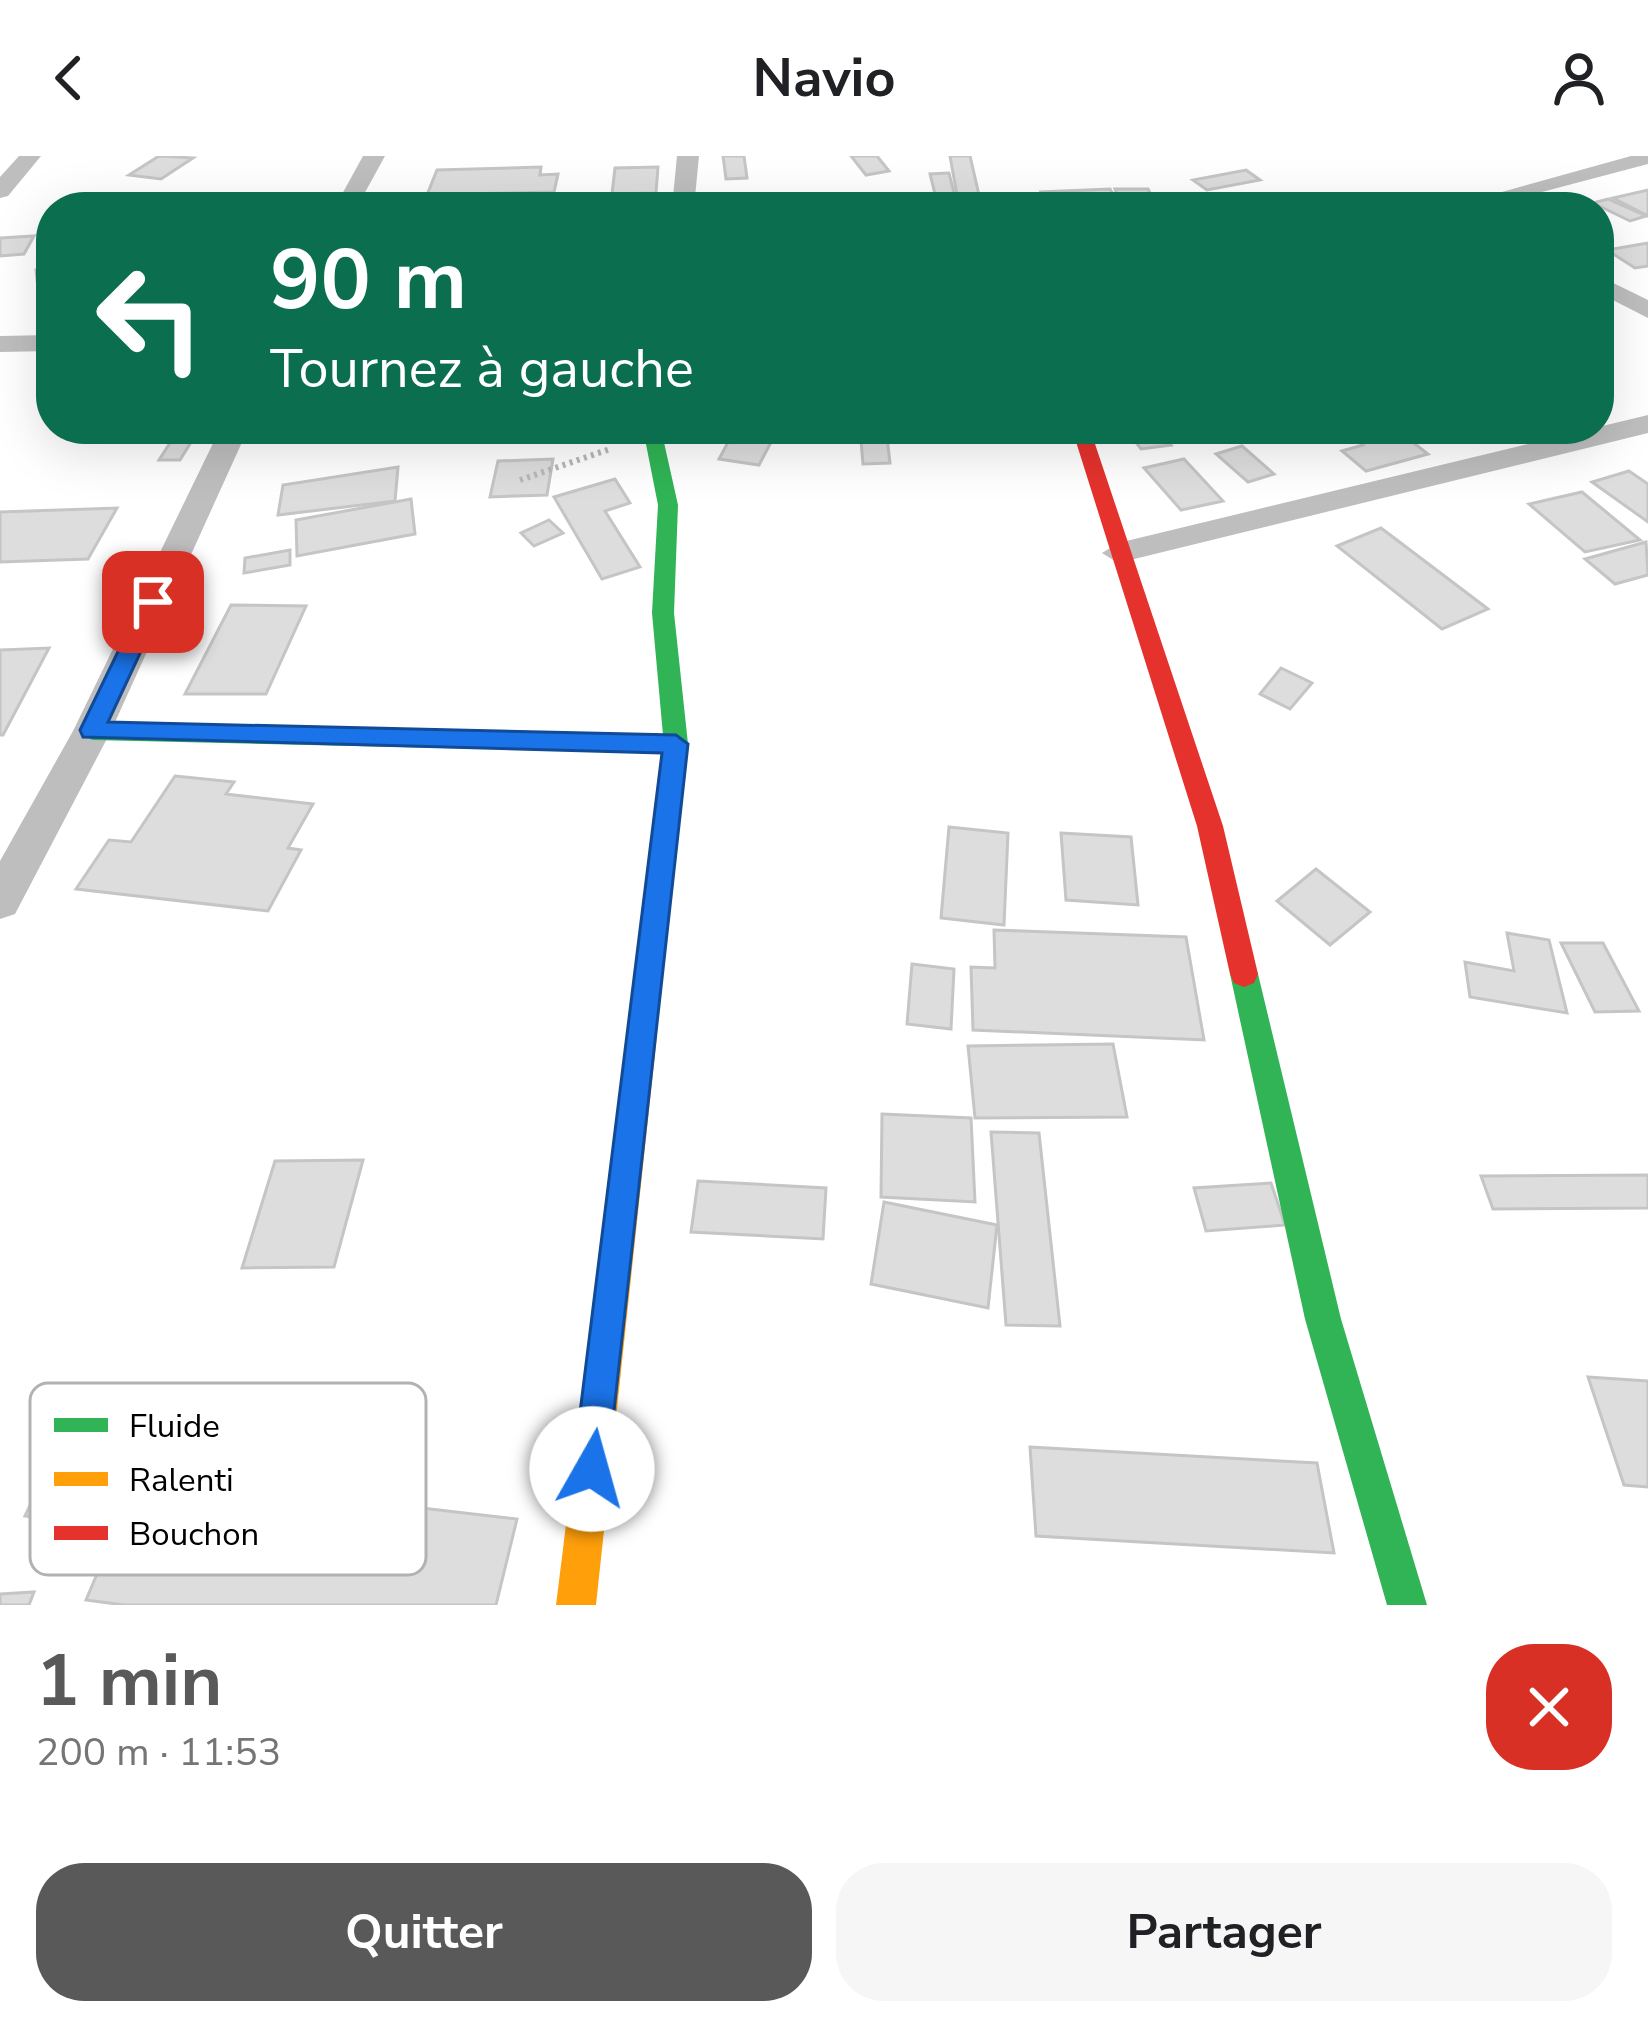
<!DOCTYPE html>
<html lang="fr">
<meta charset="utf-8">
<style>
:root{--surface:#fff;--page:#f6f6f6;--text:#202124;--muted:#757577;--accent:#595959}
body{margin:0;font-family:"Nunito Sans",sans-serif;background:var(--page);color:var(--text);height:100vh;display:flex;flex-direction:column;font-size:45px;white-space:nowrap}
*{box-sizing:border-box;margin:0}
p{font-size:39px;color:var(--muted)}
.icon{flex:none;width:66px;height:66px;fill:none;stroke:currentColor;stroke-width:2;stroke-linecap:round;stroke-linejoin:round}
.map{position:relative;height:1449px;overflow:hidden}
.panel{display:flex;flex-direction:column;background:var(--surface);flex:1}
.panel>*{flex:none}
.hud{position:absolute;left:36px;top:36px;width:1578px;height:252px;border-radius:48px;box-shadow:0 12px 48px #0002;background:#0b6e4f;color:#fff;overflow:hidden}
.pin{position:absolute;display:grid;place-items:center;width:102px;height:102px;color:#fff;margin:-51px;border-radius:24px;box-shadow:0 6px 18px #0006}
.me{position:absolute;width:132px;margin:-66px;rotate:7deg;stroke-linejoin:round;filter:drop-shadow(0 0 9px #0008)}
.turn{display:flex;align-items:center;gap:42px;height:252px;padding:0 36px;font-size:54px}
.turn .icon{width:156px;height:156px;stroke-width:2.5}
.turn b{display:block;font-size:84px;line-height:102px}
.round{display:grid;place-items:center;flex:none;width:126px;height:126px;border-radius:48px;background:var(--page)}
.headline{display:flex;align-items:center;justify-content:space-between;height:204px;padding:0 36px}
h1{font-size:72px;font-weight:700;line-height:90px;color:var(--accent)}
.cta{display:flex;gap:24px;margin-top:auto;padding:24px 36px}
.cta a{flex:1;height:138px;border-radius:48px;background:var(--accent);color:#fff;font-size:48px;font-weight:700;line-height:138px;text-align:center}
.cta a+a{background:var(--page);color:var(--text)}
header{display:flex;justify-content:space-between;align-items:center;height:156px;padding:0 36px;background:var(--surface);font-size:54px;font-weight:700}
.map>svg:first-child{display:block}
.building{fill:#ddd;stroke:#c5c5c5;stroke-width:3}
.lines{fill:none;stroke-linecap:round;stroke-linejoin:round}
.path{stroke:#b8b8b8;stroke-width:6;stroke-dasharray:3 4.5;stroke-linecap:butt}
.street{fill:#bebebe;fill-rule:evenodd}
.fast{fill:#30b455;fill-rule:evenodd}
.slow{fill:#ff9f0a;fill-rule:evenodd}
.jam{fill:#e5322d;fill-rule:evenodd}
.route{fill:#1a73e8;stroke:#114b97;stroke-width:3}
.key{fill:#fff;stroke:#b2b2b2;stroke-width:3}
.key-label{font-size:33px;fill:#000}
</style>
<header><svg class="icon" aria-label="back" viewBox="0 0 24 24"><path d="M15 5l-7 7 7 7"/></svg>Navio<svg class="icon" aria-label="person" viewBox="0 0 24 24"><circle cx="12" cy="8" r="4"/><path d="M4 21q1-7 8-7t8 7"/></svg></header>
<div class="map">
<svg width="1648" height="1449" viewBox="0 0 1648 1449">
<rect width="100%" height="100%" fill="#fff"/>
<g class="building">
<path d="M159,0L193,2L161,23L129,19Z"/>
<path d="M723,0H744L747,22L726,23Z"/>
<path d="M851,0H877L889,15L866,19Z"/>
<path d="M950,0H970L979,39H957Z"/>
<path d="M541,11L540,19L558,18L554,36L427,39L437,14Z"/>
<path d="M658,11L656,37L612,38L615,12Z"/>
<path d="M1246,14L1260,24L1207,34L1193,24Z"/>
<path d="M949,17L955,41L936,42L930,18Z"/>
<path d="M1110,33L1118,47L1047,49L1041,36Z"/>
<path d="M1115,33H1148L1154,45H1120Z"/>
<path d="M1648,34V60L1613,42Z"/>
<path d="M1019,39L1023,47L979,48L976,40Z"/>
<path d="M1608,43L1646,60L1630,65L1593,47Z"/>
<path d="M34,80L24,98L0,100V82Z"/>
<path d="M1648,87V110L1635,112L1607,94Z"/>
<path d="M51,111V139L39,142L36,114Z"/>
<path d="M179,273H199L180,304H159Z"/>
<path d="M778,273L759,309L719,303L733,277L718,273Z"/>
<path d="M860,273H886L890,307L863,308Z"/>
<path d="M1343,273H1396L1428,298L1366,315L1342,295L1363,289Z"/>
<path d="M1161,276L1171,289L1141,293L1131,280Z"/>
<path d="M1242,290L1274,318L1248,326L1216,298Z"/>
<path d="M553,303L547,339L490,341L498,305Z"/>
<path d="M1184,303L1223,345L1181,354L1144,312Z"/>
<path d="M398,311L395,345L278,359L283,329Z"/>
<path d="M1629,315L1648,328V366L1592,326Z"/>
<path d="M615,323L630,347L605,355L640,411L602,423L554,341Z"/>
<path d="M1582,336L1640,384L1585,396L1529,348Z"/>
<path d="M411,343L415,378L297,400L296,364Z"/>
<path d="M117,352L88,403L0,406V356Z"/>
<path d="M549,364L563,377L534,390L521,377Z"/>
<path d="M1381,372L1488,453L1442,473L1337,390Z"/>
<path d="M1646,386L1648,419L1615,428L1585,403Z"/>
<path d="M290,394V409L244,417L245,402Z"/>
<path d="M231,449L306,450L266,538H185Z"/>
<path d="M49,492L3,579H0V494Z"/>
<path d="M1281,512L1312,527L1290,553L1260,538Z"/>
<path d="M175,620L234,626L226,638L313,648L288,692L301,694L268,755L76,733L109,684L131,686Z"/>
<path d="M949,671L1008,677L1004,769L941,762Z"/>
<path d="M1061,677L1131,681L1138,749L1066,744Z"/>
<path d="M1316,713L1370,756L1330,789L1277,745Z"/>
<path d="M994,774L1186,781L1204,884L973,874L971,811L995,812Z"/>
<path d="M1507,777L1549,784L1567,857L1470,841L1465,806L1514,815Z"/>
<path d="M1561,787H1603L1639,855L1595,856Z"/>
<path d="M912,808L954,813L951,873L907,868Z"/>
<path d="M1113,888L1127,961L975,962L968,890Z"/>
<path d="M882,958L971,962L975,1046L881,1041Z"/>
<path d="M991,976L1039,977L1060,1170L1006,1169Z"/>
<path d="M363,1004L334,1111L242,1112L275,1005Z"/>
<path d="M1648,1019V1052L1493,1053L1481,1020Z"/>
<path d="M698,1025L826,1032L823,1083L691,1076Z"/>
<path d="M1271,1027L1285,1069L1206,1075L1194,1032Z"/>
<path d="M884,1046L997,1069L988,1152L871,1128Z"/>
<path d="M1588,1221L1648,1225V1331L1624,1329Z"/>
<path d="M1030,1291L1317,1307L1334,1397L1036,1380Z"/>
<path d="M53,1300L103,1306L76,1366L25,1360Z"/>
<path d="M139,1319L517,1363L496,1449H124L86,1444Z"/>
<path d="M34,1436L29,1449H0V1438Z"/>
</g>
<g class="lines">
<path class="path" d="M520,324L610,293"/>
<g class="street">
<path d="M19,0H41L8,40L0,42V21Z"/>
<path d="M363,0H385L357,51H335Z"/>
<path d="M677,0H699L694,51H672Z"/>
<path d="M1631,0H1648V8L1485,51H1448Z"/>
<path d="M1599,120L1648,144V162L1599,137Z"/>
<path d="M51,179V195L0,196V180Z"/>
<path d="M1648,259V277L1118,407L1102,397L1118,387Z"/>
<path d="M220,273H248L111,575L15,758L0,763V705L73,575Z"/>
</g>
<g class="fast">
<path d="M643,273H661L678,349L674,457L688,588L653,889L642,893L631,889L627,879L663,597L92,584L80,575L92,566L663,579L652,457L658,349Z"/>
<path d="M1244,805L1254,809L1258,818L1341,1163L1427,1449H1387L1305,1163L1230,818L1234,809Z"/>
</g>
<path class="slow" d="M642,865L653,869L657,879L596,1449H556L627,879L631,869Z"/>
<path class="jam" d="M1072,273H1090L1223,670L1258,818L1254,827L1244,831L1234,827L1230,818L1197,670Z"/>
</g>
<path class="route" d="M153,438L164,446L108,566L676,579L688,588L606,1327L592,1332L579,1327L573,1313L662,597L83,581L80,574L142,446Z"/>
<rect x="30" y="1227" width="396" height="192" rx="18" class="key"/>
<rect x="54" y="1262" width="54" height="14" fill="#30b455"/>
<rect x="54" y="1316" width="54" height="14" fill="#ff9f0a"/>
<rect x="54" y="1370" width="54" height="14" fill="#e5322d"/>
<g class="key-label">
<text x="129" y="1281">Fluide</text>
<text x="129" y="1335">Ralenti</text>
<text x="129" y="1389">Bouchon</text>
</g>
</svg>
<div class="pin" style="left:153px;top:446px;background:#d93025"><svg class="icon" aria-label="arrive" viewBox="0 0 24 24"><path d="M6 21V4h12l-3 4 3 4H6"/></svg></div>
<svg class="me" style="left:592px;top:1313px" viewBox="-20 -20 40 40"><circle r="19" fill="#fff"/><path d="M0-13L10 11 0 6-10 11z" fill="#1a73e8"/></svg>
<div class="hud">
<div class="turn"><svg class="icon" aria-label="left" viewBox="0 0 24 24"><path d="M17 20v-9H6M10 6l-5 5 5 5"/></svg><div><b>90 m</b>Tournez à gauche</div></div>
</div>
</div>
<section class="panel">
<div class="headline"><div><h1>1 min</h1><p>200 m · 11:53</p></div><a class="round" style="background:#d93025;color:#fff"><svg class="icon" aria-label="close" viewBox="0 0 24 24"><path d="M6 6l12 12M18 6L6 18"/></svg></a></div>
<div class="cta"><a>Quitter</a><a>Partager</a></div>
</section>
